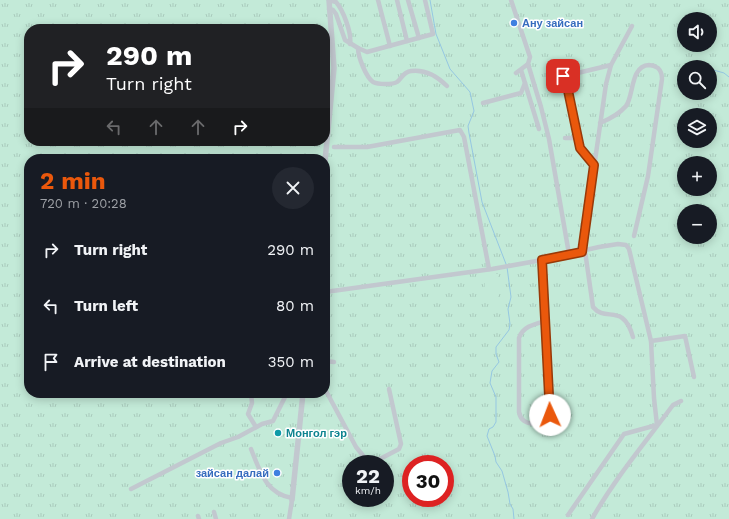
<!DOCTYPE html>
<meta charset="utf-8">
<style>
:root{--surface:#171b24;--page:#242831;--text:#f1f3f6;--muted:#9ea1a6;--accent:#ea580c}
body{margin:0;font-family:"Work Sans",sans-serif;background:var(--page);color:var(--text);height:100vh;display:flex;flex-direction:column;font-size:15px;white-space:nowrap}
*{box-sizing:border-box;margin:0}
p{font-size:13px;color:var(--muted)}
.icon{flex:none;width:22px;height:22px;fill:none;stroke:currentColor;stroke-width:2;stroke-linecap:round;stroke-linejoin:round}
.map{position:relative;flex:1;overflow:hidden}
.drawer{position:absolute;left:24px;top:154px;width:306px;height:244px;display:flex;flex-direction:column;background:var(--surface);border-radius:16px;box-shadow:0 2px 10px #0003}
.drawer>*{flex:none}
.guide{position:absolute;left:24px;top:24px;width:306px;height:122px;border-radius:16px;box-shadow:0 2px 10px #0003;background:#202124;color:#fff;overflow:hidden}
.tools{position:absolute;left:677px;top:12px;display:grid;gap:8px}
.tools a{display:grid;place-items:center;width:40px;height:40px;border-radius:50%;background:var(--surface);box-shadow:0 2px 10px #0003;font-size:20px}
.speed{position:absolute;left:342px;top:455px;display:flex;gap:8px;font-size:20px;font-weight:700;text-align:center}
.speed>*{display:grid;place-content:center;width:52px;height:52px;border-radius:50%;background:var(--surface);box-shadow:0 2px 10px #0003;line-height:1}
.speed small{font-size:10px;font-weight:400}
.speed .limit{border:6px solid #d22;background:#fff;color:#111}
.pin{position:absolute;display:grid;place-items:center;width:34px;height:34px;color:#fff;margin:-17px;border-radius:8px;box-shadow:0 2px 6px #0006}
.me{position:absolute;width:44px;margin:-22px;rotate:358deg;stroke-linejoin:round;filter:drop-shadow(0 0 3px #0008)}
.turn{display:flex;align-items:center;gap:14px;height:84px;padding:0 16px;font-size:18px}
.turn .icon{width:52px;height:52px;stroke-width:2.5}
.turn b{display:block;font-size:28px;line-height:34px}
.lanes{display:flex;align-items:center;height:38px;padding:0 16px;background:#0003;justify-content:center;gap:20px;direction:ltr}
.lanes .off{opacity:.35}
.round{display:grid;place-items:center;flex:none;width:42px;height:42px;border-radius:21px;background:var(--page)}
.overview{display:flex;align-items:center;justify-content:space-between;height:68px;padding:0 16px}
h1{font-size:24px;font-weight:700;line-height:30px;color:var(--accent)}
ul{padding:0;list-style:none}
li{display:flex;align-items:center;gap:12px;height:56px;padding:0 16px}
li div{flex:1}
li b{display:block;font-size:15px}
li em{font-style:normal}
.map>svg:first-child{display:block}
.park{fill:url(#park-tufts);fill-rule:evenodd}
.pitch{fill:#c3ead8}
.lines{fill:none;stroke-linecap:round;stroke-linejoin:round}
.stream{stroke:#95c7e2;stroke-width:1}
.minor{stroke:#c2c8cf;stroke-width:4.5}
.tertiary{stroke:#c2c8cf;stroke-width:5.5}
.route-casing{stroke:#983908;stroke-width:10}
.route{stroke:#ea580c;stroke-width:7}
.shop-dot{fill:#3f7fe0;stroke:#fff;stroke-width:1.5}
.culture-dot{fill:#0f9aa8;stroke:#fff;stroke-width:1.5}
.labels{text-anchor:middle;stroke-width:3;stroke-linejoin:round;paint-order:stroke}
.shop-label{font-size:11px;font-weight:bold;fill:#366cbe;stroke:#fff;text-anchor:start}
.culture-label{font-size:11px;font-weight:bold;fill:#0d838f;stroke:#fff;text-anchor:start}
</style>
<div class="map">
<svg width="729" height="519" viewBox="0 0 729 519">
<defs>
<pattern id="park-tufts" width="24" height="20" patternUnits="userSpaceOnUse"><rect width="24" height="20" fill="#c3ead8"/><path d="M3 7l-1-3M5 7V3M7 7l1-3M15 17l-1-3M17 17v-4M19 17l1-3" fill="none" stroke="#a9cabc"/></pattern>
</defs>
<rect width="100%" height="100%" fill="#f2f0ef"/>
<path class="park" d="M0,0H729V519H0ZM684,19H710V45H684ZM29,29H325V141H29ZM684,67H710V93H684ZM684,115H710V141H684ZM29,159H325V393H29ZM684,163H710V189H684ZM684,211H710V237H684ZM351,464H385V498H351ZM411,464H445V498H411Z"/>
<rect class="pitch" x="485" y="274" width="13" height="23"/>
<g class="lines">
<g class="stream">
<path d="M430,0L436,34L450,69L470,92L474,111L468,126L469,133L482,202L506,264"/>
<path d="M710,69L724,73L729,77"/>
<path d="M507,267L511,297L508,309L510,324L509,330L496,347V354L499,362L492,371L490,383L496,397V422L493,427L489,429L487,436L495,456L496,462L502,471L508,492L510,504L513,509L514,519"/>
</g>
<g class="minor">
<path d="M329,0L336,2C343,10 352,33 350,44"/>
<path d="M378,0L390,46"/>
<path d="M397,0L407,41"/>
<path d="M408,0L419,38"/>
<path d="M511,0L530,57L528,64L516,73"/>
<path d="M329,9L333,10L336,14L345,40L358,48L367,52L433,34L425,0"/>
<path d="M358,48C358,57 366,77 373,82C377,84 381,84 385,84C388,84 394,84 397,82C402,78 403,72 411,71C425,69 438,77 447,86"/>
<path d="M528,64L541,107L549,139L569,254"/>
<path d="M551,69L558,75L565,76"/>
<path d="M521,70L539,129"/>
<path d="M483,103L521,93L525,83"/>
<path d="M600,123C610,119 619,114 626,106C634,96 630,66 649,65C652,65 655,66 658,68C661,71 662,75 662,79L648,176L634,236"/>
<path d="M565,138H577"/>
<path d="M334,147H367L460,130L464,137L489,269"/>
<path d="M594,165L580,148L565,76L611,65"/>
<path d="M582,251L606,84L611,65L632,26"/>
<path d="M585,251L593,307C606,323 623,302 633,337"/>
<path d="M542,260L550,415C544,425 522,429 519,412V338C523,326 535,324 546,321"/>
<path d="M325,292L492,269L542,260L599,247L618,244L626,245L629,249L651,341L654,398L657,425L624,434L568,515"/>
<path d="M651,341L685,336L694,377"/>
<path d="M325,361L334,362"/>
<path d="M325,389L356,447L365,458L371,461L378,460L399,449L401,444L389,389"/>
<path d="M251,393L252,403L248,414L256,427"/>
<path d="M251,449C260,471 266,494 292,498"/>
<path d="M131,489L221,443L238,437L262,424L273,421L287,393"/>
<path d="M214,512L216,519"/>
<path d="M198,516L199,519"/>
<path d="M289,519L292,500"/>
<path d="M592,519C615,478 645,443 673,405L681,401"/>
</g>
<g class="tertiary">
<path d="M325,161L334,68L329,0"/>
<path d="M292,500L303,393"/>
</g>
</g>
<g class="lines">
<g class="route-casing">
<path id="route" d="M550,415L542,260L582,252L594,165L580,148L565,76H563"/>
</g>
<use href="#route" class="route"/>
</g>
<g class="shop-dot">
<circle cx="514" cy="23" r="4"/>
<circle cx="277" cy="473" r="4"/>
</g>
<circle class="culture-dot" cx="278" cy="433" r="4"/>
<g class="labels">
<g class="shop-label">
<text x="522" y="27">Ану зайсан</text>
<text x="269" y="477" text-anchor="end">зайсан далай</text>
</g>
<g class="culture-label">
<text x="286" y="437">Монгол гэр</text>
</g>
</g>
</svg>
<div class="tools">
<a><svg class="icon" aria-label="sound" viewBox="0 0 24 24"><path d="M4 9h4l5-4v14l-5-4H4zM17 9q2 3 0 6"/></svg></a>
<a><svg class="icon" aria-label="search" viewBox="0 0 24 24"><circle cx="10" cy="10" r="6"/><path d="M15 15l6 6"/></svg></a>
<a><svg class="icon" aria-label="layers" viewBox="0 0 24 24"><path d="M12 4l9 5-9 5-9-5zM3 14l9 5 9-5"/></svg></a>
<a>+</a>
<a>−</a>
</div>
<div class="speed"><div>22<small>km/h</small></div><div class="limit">30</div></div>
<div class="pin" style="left:563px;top:76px;background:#d93025"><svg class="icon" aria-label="arrive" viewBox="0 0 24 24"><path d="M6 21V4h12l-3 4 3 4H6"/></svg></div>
<svg class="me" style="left:550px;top:415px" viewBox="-20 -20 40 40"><circle r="19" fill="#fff"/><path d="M0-13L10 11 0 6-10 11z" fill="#ea580c"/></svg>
<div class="guide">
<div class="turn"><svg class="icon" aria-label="right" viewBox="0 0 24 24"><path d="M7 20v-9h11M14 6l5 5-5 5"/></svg><div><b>290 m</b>Turn right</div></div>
<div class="lanes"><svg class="icon off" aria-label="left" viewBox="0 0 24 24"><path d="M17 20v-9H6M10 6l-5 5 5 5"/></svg><svg class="icon off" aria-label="ahead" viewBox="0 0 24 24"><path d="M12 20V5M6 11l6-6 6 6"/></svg><svg class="icon off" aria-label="ahead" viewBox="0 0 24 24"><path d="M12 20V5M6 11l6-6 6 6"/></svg><svg class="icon" aria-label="right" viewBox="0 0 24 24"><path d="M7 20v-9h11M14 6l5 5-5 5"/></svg></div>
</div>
<section class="drawer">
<div class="overview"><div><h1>2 min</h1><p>720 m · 20:28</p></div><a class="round"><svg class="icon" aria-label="close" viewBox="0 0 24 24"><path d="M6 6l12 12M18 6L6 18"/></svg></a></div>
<ul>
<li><svg class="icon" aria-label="right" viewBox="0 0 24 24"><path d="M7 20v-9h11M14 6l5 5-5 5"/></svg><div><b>Turn right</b></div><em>290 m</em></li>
<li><svg class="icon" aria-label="left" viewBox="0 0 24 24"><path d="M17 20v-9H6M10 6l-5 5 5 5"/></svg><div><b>Turn left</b></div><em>80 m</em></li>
<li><svg class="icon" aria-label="arrive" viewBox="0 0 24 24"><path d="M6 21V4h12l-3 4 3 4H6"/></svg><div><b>Arrive at destination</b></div><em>350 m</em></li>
</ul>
</section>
</div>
